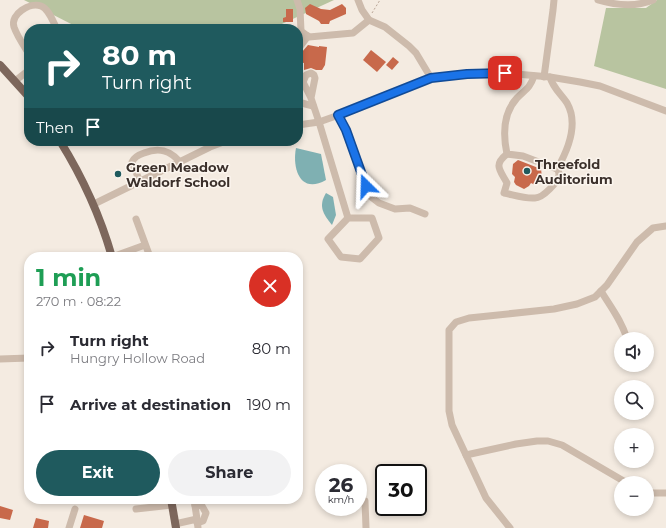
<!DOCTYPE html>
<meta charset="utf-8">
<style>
:root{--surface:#fff;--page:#f2f2f3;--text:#2b2b33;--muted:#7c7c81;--accent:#1f5a5e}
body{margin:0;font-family:Montserrat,sans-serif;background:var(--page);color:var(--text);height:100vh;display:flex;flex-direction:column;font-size:15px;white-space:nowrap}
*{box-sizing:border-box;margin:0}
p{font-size:13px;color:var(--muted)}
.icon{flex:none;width:22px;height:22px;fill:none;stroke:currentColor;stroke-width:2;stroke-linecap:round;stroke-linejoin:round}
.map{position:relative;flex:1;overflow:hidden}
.drawer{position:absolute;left:24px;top:252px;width:279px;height:252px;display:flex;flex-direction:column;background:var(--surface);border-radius:16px;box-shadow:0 2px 6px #0003}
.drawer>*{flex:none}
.top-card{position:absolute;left:24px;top:24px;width:279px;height:122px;border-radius:16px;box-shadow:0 2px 6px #0003;background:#1f5a5e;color:#fff;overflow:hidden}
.buttons{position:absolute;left:614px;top:332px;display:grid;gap:8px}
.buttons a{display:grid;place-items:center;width:40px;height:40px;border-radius:50%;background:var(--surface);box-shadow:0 2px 6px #0003;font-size:20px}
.speed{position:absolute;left:315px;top:464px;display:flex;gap:8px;font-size:20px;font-weight:700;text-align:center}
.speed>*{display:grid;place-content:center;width:52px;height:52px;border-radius:50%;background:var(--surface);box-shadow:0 2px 6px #0003;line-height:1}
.speed small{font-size:10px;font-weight:400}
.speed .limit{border:2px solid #111;border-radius:6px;background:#fff;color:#111}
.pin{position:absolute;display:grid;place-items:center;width:34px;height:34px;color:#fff;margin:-17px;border-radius:8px;box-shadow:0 2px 6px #0006}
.me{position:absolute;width:44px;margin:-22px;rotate:338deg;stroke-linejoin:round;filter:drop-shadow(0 0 3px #0008)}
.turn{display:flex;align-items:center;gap:14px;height:84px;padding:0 12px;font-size:18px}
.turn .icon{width:52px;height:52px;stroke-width:2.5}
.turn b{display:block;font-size:28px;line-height:34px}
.then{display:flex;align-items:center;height:38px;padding:0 12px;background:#0003;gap:8px;font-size:15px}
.round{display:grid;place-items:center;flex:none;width:42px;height:42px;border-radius:21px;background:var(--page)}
.head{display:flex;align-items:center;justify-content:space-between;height:68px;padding:0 12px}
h1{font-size:24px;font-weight:700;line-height:30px;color:#1e9e55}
.cta{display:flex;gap:8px;margin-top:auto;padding:8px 12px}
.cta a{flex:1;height:46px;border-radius:24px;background:var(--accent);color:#fff;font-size:16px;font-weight:700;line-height:46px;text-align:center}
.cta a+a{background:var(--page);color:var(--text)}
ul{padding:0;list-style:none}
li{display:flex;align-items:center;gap:12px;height:56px;padding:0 12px}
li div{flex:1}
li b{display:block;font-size:15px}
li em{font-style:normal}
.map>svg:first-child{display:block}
.green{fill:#b8c4a0}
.water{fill:#7fb0b2}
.building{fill:#c8694b}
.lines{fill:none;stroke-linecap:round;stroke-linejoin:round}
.path{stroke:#b9a596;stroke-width:1;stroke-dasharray:2 2;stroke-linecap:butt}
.minor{stroke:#cdbbac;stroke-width:7}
.major{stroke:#7d675c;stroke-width:8}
.route-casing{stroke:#114b97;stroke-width:10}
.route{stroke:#1a73e8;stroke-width:7}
.poi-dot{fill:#1f5a5e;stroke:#fbf5ee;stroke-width:1.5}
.labels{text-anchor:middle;stroke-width:3;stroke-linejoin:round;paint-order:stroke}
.poi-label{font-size:13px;font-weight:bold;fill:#3b302b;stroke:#fbf5ee;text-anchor:start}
</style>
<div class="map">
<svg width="666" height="528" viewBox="0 0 666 528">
<rect width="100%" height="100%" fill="#f4ebe1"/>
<g class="green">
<path d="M24,0H334L271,29H81Z"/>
<path d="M657,0H666V89L594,66L606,8H646Z"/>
</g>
<g class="water">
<path d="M296,148L321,154L326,180C300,195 292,168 296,148Z"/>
<path d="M326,193L333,197L336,215L332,225C323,214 318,206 326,193Z"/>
</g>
<g class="building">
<path d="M310,4L321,9L330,10L342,4L346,8V14L330,21L329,24H321L319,21L306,14L305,8Z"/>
<path d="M286,9H293V22H283V18L286,17Z"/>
<path d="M308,45L319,47V46L327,47L325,65L322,70H316L311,68L304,70V63L298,62V54L302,52Z"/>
<path d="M371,50L386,62L377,72L363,60Z"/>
<path d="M393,57L399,62L392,70L386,65Z"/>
<path d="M518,160L541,169L542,177L535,185L531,183L529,186L524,189L516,185L514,182L515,177L512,174L513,164Z"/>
<path d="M0,506L13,510L10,520L0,518Z"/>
<path d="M84,515L104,521L102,528H80Z"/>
<path d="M36,518L49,521L48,528H33Z"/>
</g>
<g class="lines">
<path class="path" d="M372,13L380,0"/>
<g class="minor">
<path d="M297,0L300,9L301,31L309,37L353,33L369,20"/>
<path d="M358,0L362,10L369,20L385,27L409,46L416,53L431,78"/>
<path d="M598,0C615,5 636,7 653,0"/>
<path d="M298,49L308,36"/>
<path d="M29,54C24,46 17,36 14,27C10,14 30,2 41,6C49,9 53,22 57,29"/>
<path d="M534,76C530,88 526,89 517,98C503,113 503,135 507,154L523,156L557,169C568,150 579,124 567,103C561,94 553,88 550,77"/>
<path d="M544,77L553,10L554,0"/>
<path d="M15,81L29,70"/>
<path d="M311,98L315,78L314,75L311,73L306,75L303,82L311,98L319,122L348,218"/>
<path d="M298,102L313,106"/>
<path d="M338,115L345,129L358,166L370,196L379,203L395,209L410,208L425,214"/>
<path d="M298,125L319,122L353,110L431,78L467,74L505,73L550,77L580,82L600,86L666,111"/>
<path d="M507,154C493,165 500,170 507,183L504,193C514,195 525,199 535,198C543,198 558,182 559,175C559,173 558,170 557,169"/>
<path d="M140,182L132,162C134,157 138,155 144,153C159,147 170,150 180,162"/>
<path d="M94,204L210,147L226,141"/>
<path d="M348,218H372L379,238L360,259L341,257L328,239Z"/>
<path d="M136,219L150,257"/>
<path d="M112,257L145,245"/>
<path d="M601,291C610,306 622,321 627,339"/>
<path d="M0,359L29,358"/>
<path d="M466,455L516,444L537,441H548L562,445L627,483"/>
<path d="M647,493H666"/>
<path d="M194,499L197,519"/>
<path d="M365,501L366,528"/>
<path d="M195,505L202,506L206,513L203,521L197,523"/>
<path d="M136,509L172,505"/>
<path d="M175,524L197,519L198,528"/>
<path d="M69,528L75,509"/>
<path d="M510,528L486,498L452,425L449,411V330L456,322L469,318L554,309L577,304L595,297L607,285L637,242L653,228L666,226"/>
</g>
<g class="major">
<path d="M0,65L29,97"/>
<path d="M60,141C83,178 100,215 112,257"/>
<path d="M171,499L176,528"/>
</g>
</g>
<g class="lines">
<g class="route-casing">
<path id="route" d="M366,186L346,130L338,115L431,78L467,74L505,73"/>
</g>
<use href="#route" class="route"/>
</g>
<g class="poi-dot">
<circle cx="527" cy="171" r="4"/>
<circle cx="118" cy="174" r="4"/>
</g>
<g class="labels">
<g class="poi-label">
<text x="535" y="169">Threefold<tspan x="535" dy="15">Auditorium</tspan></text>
<text x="126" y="172">Green Meadow<tspan x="126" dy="15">Waldorf School</tspan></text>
</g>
</g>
</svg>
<div class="buttons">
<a><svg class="icon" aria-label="sound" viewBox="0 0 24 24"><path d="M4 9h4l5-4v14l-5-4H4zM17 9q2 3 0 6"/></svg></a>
<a><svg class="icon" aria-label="search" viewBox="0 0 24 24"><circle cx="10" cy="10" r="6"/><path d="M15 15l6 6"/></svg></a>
<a>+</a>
<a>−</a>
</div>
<div class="speed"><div>26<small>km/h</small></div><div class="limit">30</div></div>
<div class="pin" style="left:505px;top:73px;background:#d93025"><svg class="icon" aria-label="arrive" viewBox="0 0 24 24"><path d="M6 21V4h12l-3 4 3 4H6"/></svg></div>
<svg class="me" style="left:366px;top:186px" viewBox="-20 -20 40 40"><path d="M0-17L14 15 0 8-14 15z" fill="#1a73e8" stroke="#fff" stroke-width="4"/></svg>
<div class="top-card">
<div class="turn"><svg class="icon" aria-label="right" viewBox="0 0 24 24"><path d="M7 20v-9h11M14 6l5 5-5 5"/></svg><div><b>80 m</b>Turn right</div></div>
<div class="then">Then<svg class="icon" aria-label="arrive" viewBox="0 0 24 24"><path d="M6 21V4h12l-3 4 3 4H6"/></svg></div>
</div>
<section class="drawer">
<div class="head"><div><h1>1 min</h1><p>270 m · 08:22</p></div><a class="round" style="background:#d93025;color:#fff"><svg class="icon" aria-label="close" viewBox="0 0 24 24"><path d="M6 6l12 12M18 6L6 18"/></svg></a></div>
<ul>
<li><svg class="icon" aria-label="right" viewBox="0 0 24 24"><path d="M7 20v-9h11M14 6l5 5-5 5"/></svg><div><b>Turn right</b><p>Hungry Hollow Road</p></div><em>80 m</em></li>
<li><svg class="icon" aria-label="arrive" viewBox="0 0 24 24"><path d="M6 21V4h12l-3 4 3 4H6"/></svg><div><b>Arrive at destination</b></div><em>190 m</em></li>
</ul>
<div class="cta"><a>Exit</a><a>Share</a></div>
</section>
</div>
